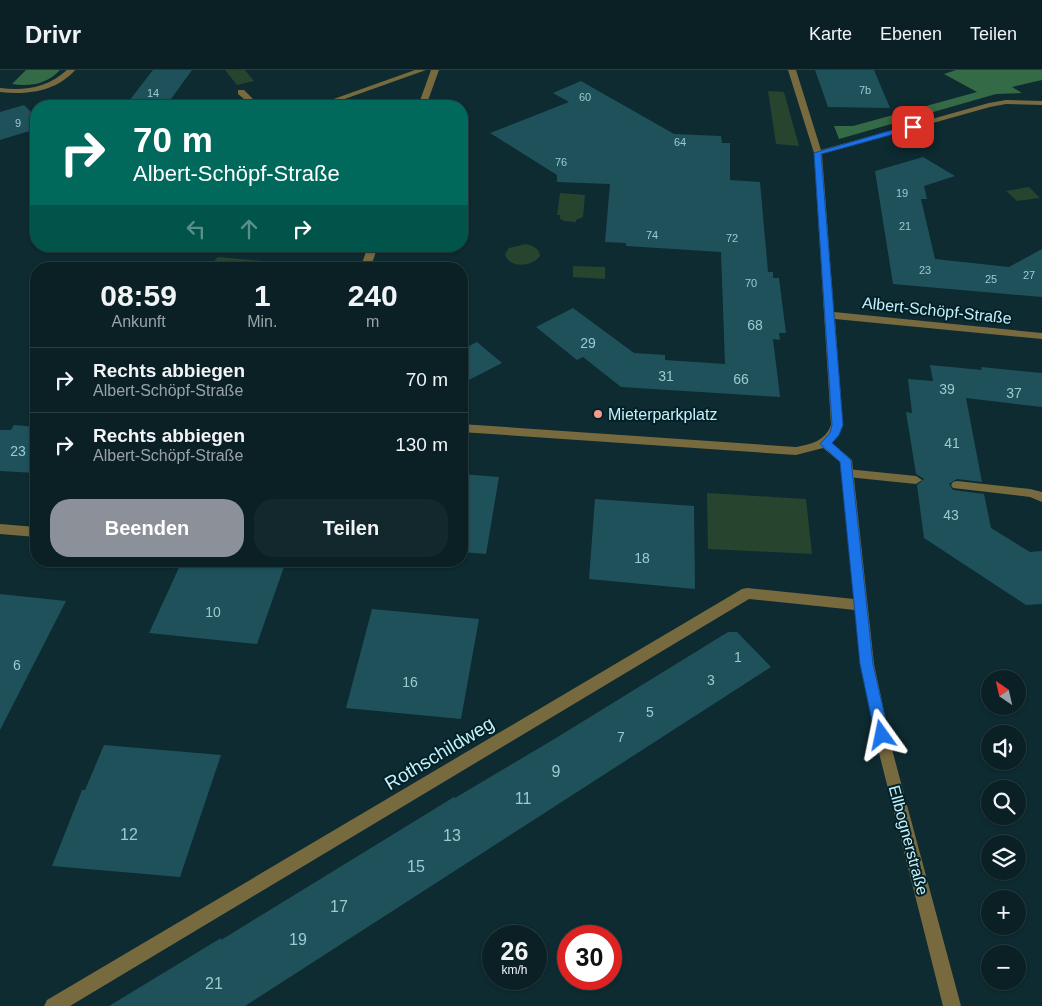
<!DOCTYPE html>
<html lang="de">
<meta charset="utf-8">
<style>
:root{--surface:#0a2025;--page:#13282d;--text:#f1f3f6;--muted:#99a3a7;--line:#2a3e42;--accent:#8c9099}
body{margin:0;font-family:Helvetica,sans-serif;background:var(--page);color:var(--text);height:100vh;display:flex;flex-direction:column;font-size:19px;white-space:nowrap}
*{box-sizing:border-box;margin:0}
p{font-size:16px;color:var(--muted)}
.icon{flex:none;width:28px;height:28px;fill:none;stroke:currentColor;stroke-width:2;stroke-linecap:round;stroke-linejoin:round}
.map{position:relative;flex:1;overflow:hidden}
.drawer{position:absolute;left:30px;top:192px;width:438px;height:305px;display:flex;flex-direction:column;background:var(--surface);border-radius:20px;box-shadow:0 1px 4px #0004,0 0 0 1px var(--line)}
.drawer>*{flex:none}
.guide{position:absolute;left:30px;top:30px;width:438px;height:152px;border-radius:20px;box-shadow:0 1px 4px #0004,0 0 0 1px var(--line);background:#00695c;color:#fff;overflow:hidden}
.needle{width:32px;rotate:326deg}
.buttons{position:absolute;left:981px;top:600px;display:grid;gap:10px}
.buttons a{display:grid;place-items:center;width:45px;height:45px;border-radius:50%;background:var(--surface);box-shadow:0 1px 4px #0004,0 0 0 1px var(--line);font-size:25px}
.speed{position:absolute;left:482px;top:855px;display:flex;gap:10px;font-size:25px;font-weight:700;text-align:center}
.speed>*{display:grid;place-content:center;width:65px;height:65px;border-radius:50%;background:var(--surface);box-shadow:0 1px 4px #0004,0 0 0 1px var(--line);line-height:1}
.speed small{font-size:12px;font-weight:400}
.speed .limit{border:8px solid #d22;background:#fff;color:#111}
.pin{position:absolute;display:grid;place-items:center;width:42px;height:42px;color:#fff;margin:-21px;border-radius:10px;box-shadow:0 2px 8px #0006}
.me{position:absolute;width:55px;margin:-28px;rotate:348deg;stroke-linejoin:round;filter:drop-shadow(0 0 4px #0008)}
.turn{display:flex;align-items:center;gap:18px;height:105px;padding:0 20px;font-size:22px}
.turn .icon{width:65px;height:65px;stroke-width:2.5}
.turn b{display:block;font-size:35px;line-height:42px}
.lanes{display:flex;align-items:center;height:48px;padding:0 20px;background:#0003;justify-content:center;gap:25px;direction:ltr}
.lanes .off{opacity:.35}
.eta{display:flex;justify-content:space-evenly;align-items:center;height:85px;text-align:center}
.eta b{font-size:30px;font-weight:800;line-height:35px}
.action{display:flex;gap:10px;margin-top:auto;padding:10px 20px}
.action a{flex:1;height:58px;border-radius:20px;background:var(--accent);color:#fff;font-size:20px;font-weight:800;line-height:58px;text-align:center}
.action a+a{background:var(--page);color:var(--text)}
ul{padding:0;list-style:none}
li{display:flex;align-items:center;gap:15px;height:65px;padding:0 20px;border-top:1px solid var(--line)}
li div{flex:1}
li b{display:block;font-size:19px}
li em{font-style:normal}
header{display:flex;align-items:center;gap:30px;box-sizing:border-box;height:70px;padding:0 25px;background:var(--surface);border-bottom:1px solid var(--line)}
header strong{font-size:24px}
nav{display:flex;gap:28px;margin-inline-start:auto;font-size:18px}
.map>svg:first-child{display:block}
.green{fill:#27442f}
.forest{fill:#356a46}
.building{fill:#1f515b}
.lines{fill:none;stroke-linecap:round;stroke-linejoin:round}
.lane{fill:#786a3f;fill-rule:evenodd}
.street{fill:#786a3f;fill-rule:evenodd}
.route{fill:#1a73e8;stroke:#114b97}
.poi-dot{fill:#f49d8b;stroke:#032127;stroke-width:2}
.labels{text-anchor:middle;stroke-width:4;stroke-linejoin:round;paint-order:stroke}
.far-number-label{font-size:11px;fill:#9cc9d2}
.number-label{font-size:14px;fill:#9cc9d2}
.street-label{font-size:16px;fill:#c6f1fa;stroke:#032127}
.poi-label{font-size:16px;fill:#c6f1fa;stroke:#032127;text-anchor:start}
.near-number-label{font-size:16px;fill:#9cc9d2}
.near-street-label{font-size:19px;fill:#c6f1fa;stroke:#032127}
</style>
<header>
<strong>Drivr</strong>
<nav><a>Karte</a><a>Ebenen</a><a>Teilen</a></nav>
</header>
<div class="map">
<svg width="1042" height="936" viewBox="0 0 1042 936">
<rect width="100%" height="100%" fill="#0d2b31"/>
<g class="green">
<path d="M225,0H245L254,11L237,15Z"/>
<path d="M768,21L784,22L799,76L776,74Z"/>
<path d="M1029,117L1040,128L1017,131L1006,121Z"/>
<path d="M560,123L585,125L583,147L576,150V152L563,151V150L560,149V145H557Z"/>
<path d="M526,174C533,176 539,178 540,186C532,197 509,199 505,184L509,178Z"/>
<path d="M218,187L262,191L266,195L264,199H222L214,191Z"/>
<path d="M573,196L605,197V209L573,207Z"/>
<path d="M707,423L806,429L812,484L708,479Z"/>
</g>
<g class="forest">
<path d="M26,0H60C47,14 30,17 12,14Z"/>
<path d="M956,0H1042V10L1012,17L1022,23L996,24L839,69L834,56H853L977,22L944,4Z"/>
</g>
<g class="building">
<path d="M153,0H192L166,36H125Z"/>
<path d="M815,0H874L890,38L828,37Z"/>
<path d="M581,11L674,64L721,66L722,73H730V110L760,112L768,202H773V208H779L786,263H779L780,270L773,269L780,327L621,317L583,287L577,290L536,257L573,238L634,283L665,285V290L725,294L721,182L626,176V173L605,172L610,114L557,112V105L490,63L569,32L553,23Z"/>
<path d="M24,35L36,47V59L0,70V42Z"/>
<path d="M923,87L955,106L924,116L927,129H921L935,189L1009,197L1042,179V227L893,214L875,101Z"/>
<path d="M477,272L502,293L461,314V280Z"/>
<path d="M930,295L982,300L981,297L1042,303V337L966,328L982,412L957,409L949,414L953,420L984,424L991,458L1030,482L1042,481V534L1026,535L924,468L917,415L924,409L916,404L906,342L912,343L908,309L933,311Z"/>
<path d="M14,355L36,357V403L0,401V360H11Z"/>
<path d="M461,404L499,407L486,484L461,482Z"/>
<path d="M595,429L694,436L695,519L589,509Z"/>
<path d="M182,491H286L257,574L149,563Z"/>
<path d="M0,524L66,531L0,660Z"/>
<path d="M372,539L479,549L461,649L346,638Z"/>
<path d="M728,562H737L771,597L245,936H109L221,868V870L454,727L455,728L556,668Z"/>
<path d="M104,675L221,685L180,807L52,796L82,720H85Z"/>
</g>
<g class="lines">
<g class="lane">
<path d="M415,0H426L325,36H314Z"/>
<path d="M238,20H244L260,36H252L238,24Z"/>
<path d="M847,399L916,406L922,410L916,414L847,407L841,403Z"/>
<path d="M957,411L1030,419L1042,422V432L1030,427L953,418L951,415L953,412Z"/>
</g>
<g class="street">
<path d="M67,0H75C56,22 27,25 0,22V18C25,21 47,18 67,0Z"/>
<path d="M431,0H439L426,36H418Z"/>
<path d="M788,0H796L821,80L989,33L1006,30L1042,31V35L1006,34L990,37L822,84L834,242L1042,263V269L835,249L843,355L832,373L852,390L874,594L893,683L961,936H943L879,683L860,594L855,540L749,529L70,936H44L47,930L742,519L747,518L854,529L840,392L823,378L796,385L461,362V354L796,377C812,374 825,371 831,355L814,83Z"/>
<path d="M368,176H378L370,199H360Z"/>
<path d="M0,454L36,457V467L0,464Z"/>
</g>
</g>
<path class="route" d="M913,54L917,57L916,58L821,84L843,355L839,365L832,373L851,390L873,594L889,665L887,669L882,671L877,669L875,665L860,594L840,392L820,374L830,363L832,355L814,83Z"/>
<circle class="poi-dot" cx="598" cy="344" r="5"/>
<g class="labels">
<g class="far-number-label">
<text x="865" y="24">7b</text>
<text x="153" y="27">14</text>
<text x="585" y="31">60</text>
<text x="18" y="57">9</text>
<text x="680" y="76">64</text>
<text x="561" y="96">76</text>
<text x="902" y="127">19</text>
<text x="905" y="160">21</text>
<text x="652" y="169">74</text>
<text x="732" y="172">72</text>
<text x="925" y="204">23</text>
<text x="1029" y="209">27</text>
<text x="991" y="213">25</text>
<text x="751" y="217">70</text>
</g>
<g class="number-label">
<text x="755" y="260">68</text>
<text x="588" y="278">29</text>
<text x="666" y="311">31</text>
<text x="741" y="314">66</text>
<text x="947" y="324">39</text>
<text x="1014" y="328">37</text>
<text x="952" y="378">41</text>
<text x="18" y="386">23</text>
<text x="951" y="450">43</text>
<text x="642" y="493">18</text>
<text x="213" y="547">10</text>
<text x="738" y="592">1</text>
<text x="17" y="600">6</text>
<text x="711" y="615">3</text>
<text x="410" y="617">16</text>
<text x="650" y="647">5</text>
<text x="621" y="672">7</text>
</g>
<g class="street-label">
<text transform="translate(937 240) rotate(6)" y="6">Albert-Schöpf-Straße</text>
<text transform="translate(909 770) rotate(75)" y="6">Ellbognerstraße</text>
</g>
<g class="poi-label">
<text x="608" y="350">Mieterparkplatz</text>
</g>
<g class="near-number-label">
<text x="556" y="707">9</text>
<text x="523" y="734">11</text>
<text x="129" y="770">12</text>
<text x="452" y="771">13</text>
<text x="416" y="802">15</text>
<text x="339" y="842">17</text>
<text x="298" y="875">19</text>
<text x="214" y="919">21</text>
</g>
<g class="near-street-label">
<text transform="translate(439 683) rotate(-31)" y="7">Rothschildweg</text>
</g>
</g>
</svg>
<div class="buttons">
<a><svg class="needle" viewBox="-14 -14 28 28"><path d="M0-13l5 13h-10z" fill="#e53935"/><path d="M0 13l5-13h-10z" fill="#99a3a7"/></svg></a>
<a><svg class="icon" aria-label="sound" viewBox="0 0 24 24"><path d="M4 9h4l5-4v14l-5-4H4zM17 9q2 3 0 6"/></svg></a>
<a><svg class="icon" aria-label="search" viewBox="0 0 24 24"><circle cx="10" cy="10" r="6"/><path d="M15 15l6 6"/></svg></a>
<a><svg class="icon" aria-label="layers" viewBox="0 0 24 24"><path d="M12 4l9 5-9 5-9-5zM3 14l9 5 9-5"/></svg></a>
<a>+</a>
<a>−</a>
</div>
<div class="speed"><div>26<small>km/h</small></div><div class="limit">30</div></div>
<div class="pin" style="left:913px;top:57px;background:#d93025"><svg class="icon" aria-label="arrive" viewBox="0 0 24 24"><path d="M6 21V4h12l-3 4 3 4H6"/></svg></div>
<svg class="me" style="left:882px;top:665px" viewBox="-20 -20 40 40"><path d="M0-17L14 15 0 8-14 15z" fill="#1a73e8" stroke="#fff" stroke-width="4"/></svg>
<div class="guide">
<div class="turn"><svg class="icon" aria-label="right" viewBox="0 0 24 24"><path d="M7 20v-9h11M14 6l5 5-5 5"/></svg><div><b>70 m</b>Albert-Schöpf-Straße</div></div>
<div class="lanes"><svg class="icon off" aria-label="left" viewBox="0 0 24 24"><path d="M17 20v-9H6M10 6l-5 5 5 5"/></svg><svg class="icon off" aria-label="ahead" viewBox="0 0 24 24"><path d="M12 20V5M6 11l6-6 6 6"/></svg><svg class="icon" aria-label="right" viewBox="0 0 24 24"><path d="M7 20v-9h11M14 6l5 5-5 5"/></svg></div>
</div>
<section class="drawer">
<div class="eta">
<div><b>08:59</b><p>Ankunft</p></div>
<div><b>1</b><p>Min.</p></div>
<div><b>240</b><p>m</p></div>
</div>
<ul>
<li><svg class="icon" aria-label="right" viewBox="0 0 24 24"><path d="M7 20v-9h11M14 6l5 5-5 5"/></svg><div><b>Rechts abbiegen</b><p>Albert-Schöpf-Straße</p></div><em>70 m</em></li>
<li><svg class="icon" aria-label="right" viewBox="0 0 24 24"><path d="M7 20v-9h11M14 6l5 5-5 5"/></svg><div><b>Rechts abbiegen</b><p>Albert-Schöpf-Straße</p></div><em>130 m</em></li>
</ul>
<div class="action"><a>Beenden</a><a>Teilen</a></div>
</section>
</div>
